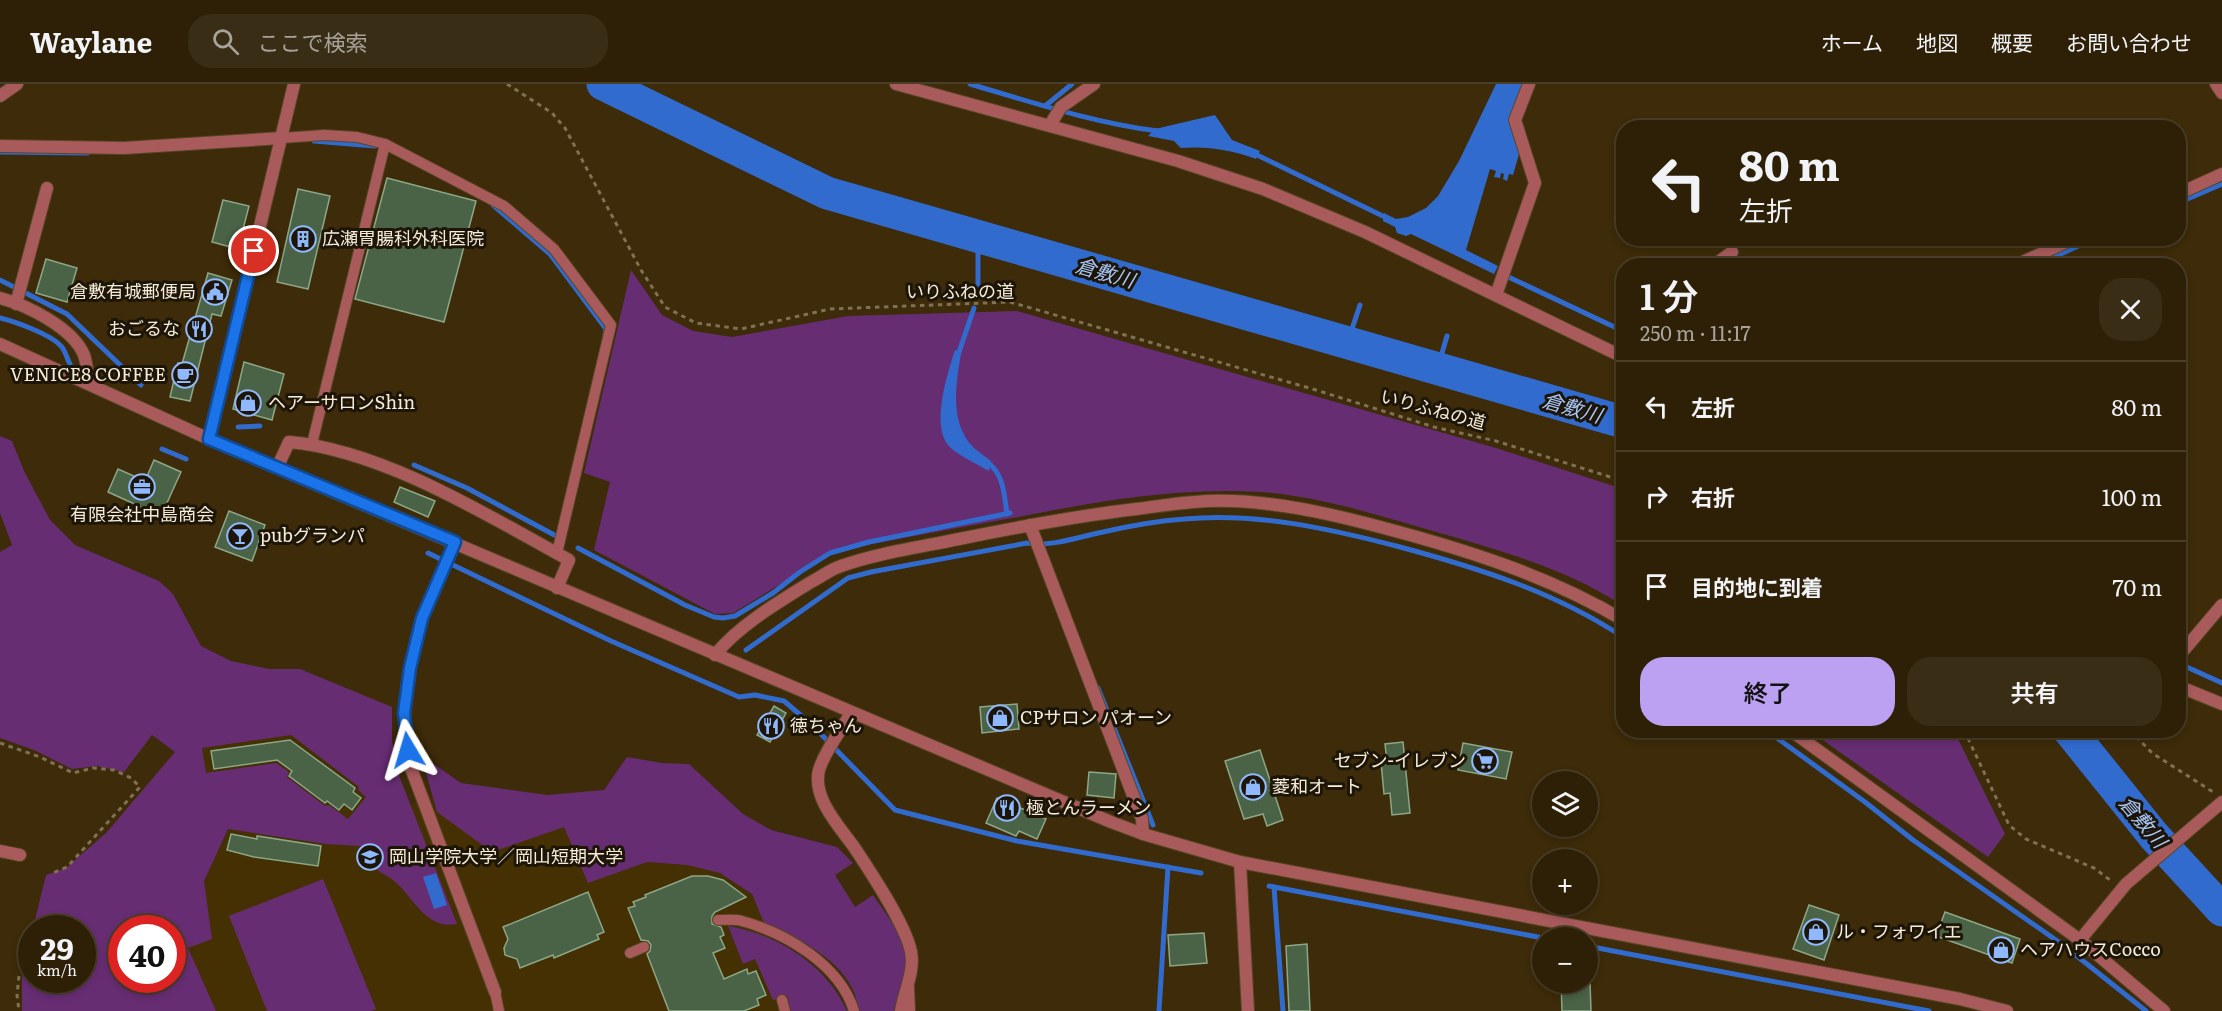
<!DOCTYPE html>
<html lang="ja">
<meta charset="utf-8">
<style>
:root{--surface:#2e2007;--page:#3a2d15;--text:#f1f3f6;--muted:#a7a39b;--line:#493e28;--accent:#bca0f2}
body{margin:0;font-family:Literata,"Noto Sans JP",serif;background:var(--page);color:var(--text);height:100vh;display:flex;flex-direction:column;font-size:22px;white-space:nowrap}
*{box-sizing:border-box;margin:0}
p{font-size:20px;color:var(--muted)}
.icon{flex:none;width:33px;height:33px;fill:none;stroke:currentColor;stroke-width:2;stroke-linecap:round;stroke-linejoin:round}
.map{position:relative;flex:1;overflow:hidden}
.panel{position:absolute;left:1616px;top:174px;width:570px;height:480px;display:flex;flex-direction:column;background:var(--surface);border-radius:24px;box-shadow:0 3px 9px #0003,0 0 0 2px var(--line)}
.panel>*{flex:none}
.hud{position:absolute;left:1616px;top:36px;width:570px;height:126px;border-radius:24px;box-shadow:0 3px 9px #0003,0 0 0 2px var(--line);background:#2e2007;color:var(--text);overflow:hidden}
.fabs{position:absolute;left:1532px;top:687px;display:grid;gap:12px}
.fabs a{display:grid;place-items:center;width:66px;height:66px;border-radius:50%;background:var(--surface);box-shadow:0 3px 9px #0003,0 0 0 2px var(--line);font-size:30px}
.speed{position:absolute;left:18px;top:831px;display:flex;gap:12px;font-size:30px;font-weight:700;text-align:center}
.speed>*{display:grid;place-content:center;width:78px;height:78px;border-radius:50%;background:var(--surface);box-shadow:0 3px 9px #0003,0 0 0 2px var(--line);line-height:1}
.speed small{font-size:15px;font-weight:400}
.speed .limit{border:9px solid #d22;background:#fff;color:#111}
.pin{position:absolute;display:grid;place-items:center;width:51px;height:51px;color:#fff;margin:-26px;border:3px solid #fff;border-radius:50%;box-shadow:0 2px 6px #0007}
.me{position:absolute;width:66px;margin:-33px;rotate:353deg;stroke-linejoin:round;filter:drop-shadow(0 0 4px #0008)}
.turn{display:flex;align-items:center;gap:21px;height:126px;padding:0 24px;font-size:27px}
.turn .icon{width:78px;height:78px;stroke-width:2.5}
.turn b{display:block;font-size:42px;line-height:51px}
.round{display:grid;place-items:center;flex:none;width:63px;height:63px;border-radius:24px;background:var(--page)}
.headline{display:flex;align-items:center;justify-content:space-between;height:102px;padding:0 24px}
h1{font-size:36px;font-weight:600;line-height:45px}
.cta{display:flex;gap:12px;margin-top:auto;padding:12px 24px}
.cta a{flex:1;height:69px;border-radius:24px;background:var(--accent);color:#111;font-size:24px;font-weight:600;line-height:69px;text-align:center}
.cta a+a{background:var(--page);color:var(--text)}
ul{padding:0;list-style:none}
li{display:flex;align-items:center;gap:18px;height:90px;padding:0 24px;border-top:2px solid var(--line)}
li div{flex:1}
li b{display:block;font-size:22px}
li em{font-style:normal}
header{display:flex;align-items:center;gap:36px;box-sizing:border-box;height:84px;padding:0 30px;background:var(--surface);border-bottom:2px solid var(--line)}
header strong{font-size:28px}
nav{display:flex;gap:33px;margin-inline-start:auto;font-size:21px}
.search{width:420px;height:54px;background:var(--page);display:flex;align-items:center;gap:15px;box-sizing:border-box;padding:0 21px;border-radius:24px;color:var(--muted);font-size:22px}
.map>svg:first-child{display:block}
.built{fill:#453003}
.green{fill:#672d73;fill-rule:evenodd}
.water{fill:#316bce}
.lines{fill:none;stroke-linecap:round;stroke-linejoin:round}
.stream{stroke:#316bce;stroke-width:5}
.river{stroke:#316bce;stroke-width:33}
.building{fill:#4a6245;stroke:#8ca787;stroke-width:1.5}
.service-casing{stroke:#574626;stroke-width:12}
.minor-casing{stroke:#574626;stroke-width:14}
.tertiary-casing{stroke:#574626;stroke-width:14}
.path{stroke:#807154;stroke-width:3;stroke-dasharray:4.5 4.5;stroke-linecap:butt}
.service{stroke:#a95b5c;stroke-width:10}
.minor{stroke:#a95b5c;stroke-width:12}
.tertiary{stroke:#a95b5c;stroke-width:12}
.route-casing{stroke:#114b97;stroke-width:15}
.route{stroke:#1a73e8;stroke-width:10}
.labels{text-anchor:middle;stroke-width:6;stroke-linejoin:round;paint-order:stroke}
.poi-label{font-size:18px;fill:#f6ebd8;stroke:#1d1608;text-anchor:start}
.street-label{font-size:18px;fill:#f6ebd8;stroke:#1d1608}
.water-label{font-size:20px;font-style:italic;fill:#a8c6f8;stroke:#1d1608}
</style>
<header>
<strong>Waylane</strong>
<div class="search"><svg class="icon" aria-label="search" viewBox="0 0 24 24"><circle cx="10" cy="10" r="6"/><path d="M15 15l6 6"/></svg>ここで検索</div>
<nav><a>ホーム</a><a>地図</a><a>概要</a><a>お問い合わせ</a></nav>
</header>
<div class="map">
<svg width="2222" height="927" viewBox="0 0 2222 927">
<rect width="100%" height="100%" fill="#3d2b09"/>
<path class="built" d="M312,622L407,722L434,712L437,728L565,743L589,798L647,778L687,781L720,789L752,810L794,909L787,912L791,927H205L172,844L181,637Z"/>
<g class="green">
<path d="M631,186L662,231L693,247L732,253L848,232L1017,227L1496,364L1623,405V522C1570,486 1507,469 1447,451C1386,434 1325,413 1261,408C1178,403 1099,417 1018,433C966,442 914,452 862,462L830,470L733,529L715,530L594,466L610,398L584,389Z"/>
<path d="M0,352L12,357L24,387L50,436L75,461L159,497L173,510L201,562L231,577L269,585H300L392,623V657L398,689L457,840C425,846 414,813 394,797C377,784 374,790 368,766L360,762L326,760L228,745L204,797L212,855L188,864L216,927H22V890L31,850L32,896H82V844H33L46,791L66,784L107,748L175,668L152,651L124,688L97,682L72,685L34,666L0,654V468L12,461L0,429ZM291,651L359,703L358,706L366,713L348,735L329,721L325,722L287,693L289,688L276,679L206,689L202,664ZM122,844H172V896H122Z"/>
<path d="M1810,647H1954L2005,750L1988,773Z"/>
<path d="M421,671L461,699L547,711L604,706L627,673L662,679L689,680L743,730L771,746L837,763L853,779L835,791L855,823L873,811C881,823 904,853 906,867C909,885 898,910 894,927H860C857,920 856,911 852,904C835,871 796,854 764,839L752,810L720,789L687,781L647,778L588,799L564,743L492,768L437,728Z"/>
<path d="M323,795L376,925L371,927H267L229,832Z"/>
<path d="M728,842C777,850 827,881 847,927H791L787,912L773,916L755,875L743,880Z"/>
</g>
<g class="water">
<path d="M1496,0H1523L1509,37L1519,70L1513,91L1509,90L1507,97L1503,95L1504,90L1501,89L1500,94L1494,93L1496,87L1490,85L1466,166L1498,182L1494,190L1411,150L1406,152L1397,149L1395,143L1383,137L1384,129L1396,135L1408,133L1426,124L1438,112L1459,77Z"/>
<path d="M1215,31L1232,56L1260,67L1256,75C1231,66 1208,62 1181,64L1174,57L1148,52L1155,45Z"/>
<path d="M955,266L961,269C956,299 949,338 973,363C978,368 985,372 991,377L989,387C977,380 963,374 952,365C929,346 947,291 955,266Z"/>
<path d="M436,789L447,821L434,825L423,793Z"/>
</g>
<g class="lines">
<g class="stream">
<path d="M970,0C1031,18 1094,39 1158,47"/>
<path d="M1045,22L1072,0"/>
<path d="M314,57L375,62"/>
<path d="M0,68L88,69"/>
<path d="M1251,68L1389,135"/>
<path d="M2178,119L2222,100"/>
<path d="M493,121L550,170L606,245L605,250"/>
<path d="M978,153V204"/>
<path d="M2034,182L2096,154"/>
<path d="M1502,190L1623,247"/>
<path d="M0,196L67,230L141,301"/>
<path d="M0,234C16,238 50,250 61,262C65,266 67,275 70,280"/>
<path d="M1347,260L1360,221"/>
<path d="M957,274L974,224"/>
<path d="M1437,286L1447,252"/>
<path d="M238,343L260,342"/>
<path d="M162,365L186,375"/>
<path d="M987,378C1004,390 1004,410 1007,430"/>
<path d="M414,381L467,404L558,453"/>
<path d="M578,464L685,521L714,533L723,534L735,532L773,509L800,488L830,469L869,458L1010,429"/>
<path d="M428,469L611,557L739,613L755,611L784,617L811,640L895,726L1017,757L1201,789"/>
<path d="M746,566L848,494L871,488L1027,459C1052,463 1078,453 1103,448C1129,442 1157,437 1184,435C1256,428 1331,445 1400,463C1478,484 1555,508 1623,553"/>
<path d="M2178,579L2222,599"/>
<path d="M1098,604L1153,741"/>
<path d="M1766,646L1865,718L1913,756L2063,861L2146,927"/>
<path d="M1269,802L1274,803L1283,927"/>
<path d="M1274,803L1543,854"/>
<path d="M1587,862L1929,927"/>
<path d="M1159,927L1168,783"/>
</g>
<g class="river">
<path d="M603,0L827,109L1623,338"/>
<path d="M2069,646L2154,752L2222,826"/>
</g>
</g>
<g class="building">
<path d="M387,94L476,117L444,238L355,215Z"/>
<path d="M298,105L330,112L308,205L277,198Z"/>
<path d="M223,116L249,122L238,165L212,158Z"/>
<path d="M46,175L77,184L67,218L36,209Z"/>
<path d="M208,189L232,196L221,232L212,230L190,317L170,313L178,279L182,280Z"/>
<path d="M244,278L284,290L272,336L233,325Z"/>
<path d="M154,376L181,388L161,432L108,408L118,385L145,397Z"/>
<path d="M400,403L435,417L428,433L394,418Z"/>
<path d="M229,427L265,441L252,477L215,463Z"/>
<path d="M1017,620L1019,645L982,649L980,623Z"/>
<path d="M774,622L786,629L770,658L757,651Z"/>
<path d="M290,656L355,704L353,708L361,714L352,726L344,720L339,726L327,717L325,719L289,692L292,687L277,676L214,685L211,667Z"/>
<path d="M1403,658L1410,729L1392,731L1390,709L1384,710L1381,678H1387L1385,660Z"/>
<path d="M1463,659L1512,668L1506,695L1458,686Z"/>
<path d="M1260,666L1283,736L1267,742L1263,730L1244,735L1225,677Z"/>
<path d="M1089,688L1116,690L1114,714L1087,711Z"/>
<path d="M997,714L1046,735L1037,755L1019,747L1016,752L986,739Z"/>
<path d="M231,750L257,755V752L321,762L318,782L254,773L227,766Z"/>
<path d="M692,792H708L723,796L746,813L715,828L712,832V840L721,843L724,851L720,853L725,864L713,869L724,895L747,885L748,890L756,887L766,911L757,915L759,921L744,927H669L647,870L650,867L651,861L648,857L641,856L628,824L635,822L633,818L646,813L645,811Z"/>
<path d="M588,808L604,848L597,851L599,855L554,874L553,871L520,884L517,875L505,871L504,864L508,855L503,843Z"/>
<path d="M1809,821L1839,831L1824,876L1793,865Z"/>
<path d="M1945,828L2020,855L2012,879L1936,852Z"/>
<path d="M1204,849L1207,879L1170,882L1168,851Z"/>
<path d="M1307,860L1310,927H1289L1286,862Z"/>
<path d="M1561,898H1590L1591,927H1562Z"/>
</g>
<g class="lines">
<g class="service-casing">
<g id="service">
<path d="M282,54L324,51L357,53L385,60L504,122L554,165L611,241L557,469"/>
<path d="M312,360L385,60"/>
<path d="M718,836C726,836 735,835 742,837C786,849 840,881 854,927"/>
<path d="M630,869L644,863"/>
<path d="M909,903L910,927"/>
<path d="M495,908L499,927"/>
<path d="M782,916L785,927"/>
</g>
</g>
<g class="minor-casing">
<g id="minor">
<path d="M896,0L1178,77L1263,105L1365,148L1623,273"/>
<path d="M2216,0L2222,9"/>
<path d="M0,12L17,0"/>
<path d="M1050,41L1061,23L1094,0"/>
<path d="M0,62L124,64L282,54"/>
<path d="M2178,110L2222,90"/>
<path d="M1713,182L1732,168"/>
<path d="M2014,182L2075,154"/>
<path d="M1496,211L1535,99L1515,36L1529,0"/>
<path d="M0,214C27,221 73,244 84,271C87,279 87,290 89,299"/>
<path d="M16,220L47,104"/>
<path d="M1617,270L1623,257"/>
<path d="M277,384L289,358C382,366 487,431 569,476L557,504"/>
<path d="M1030,441L1142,735L1143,750"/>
<path d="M715,571C738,542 780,517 811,498C821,493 831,485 841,482C878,469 920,463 959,455C1018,443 1076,432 1136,425C1160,422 1184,418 1208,417C1267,415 1328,429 1384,444C1467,466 1549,492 1623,536"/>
<path d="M2178,573L2222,521"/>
<path d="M2178,602L2222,620"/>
<path d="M851,629C841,647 825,666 819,686C812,714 839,742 854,763C870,787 906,841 911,868C915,887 904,908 901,927"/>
<path d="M1790,646L2080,856L2164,927"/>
<path d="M0,767L20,771"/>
<path d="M2080,856L2126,800L2222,718"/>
</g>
</g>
<g class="tertiary-casing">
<g id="tertiary">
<path d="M0,260L209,355L1111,738L1143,750L1240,778L1960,915L2007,927"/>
<path d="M209,355L294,0"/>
<path d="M455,458L422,534L410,584L404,629L411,684L495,908"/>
<path d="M1240,778L1248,927"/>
</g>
</g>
<g class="path">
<path d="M507,0L552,29L565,44L641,186L665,223L696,239L741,245L830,225L1010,218L1316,306L1434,343L1496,357L1623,397"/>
<path d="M1964,646L2009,741L2026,755L2094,784L2110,796"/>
<path d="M2130,646L2152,669L2213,708"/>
<path d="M0,659L40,673L73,689L93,684L114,686L131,694L140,703L67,783L53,789"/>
<path d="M19,892L17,911L19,927"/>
</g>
<use href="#service" class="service"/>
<use href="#minor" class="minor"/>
<use href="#tertiary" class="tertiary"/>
</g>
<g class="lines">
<g class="route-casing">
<path id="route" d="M254,167L209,355L455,458L422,534L410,584L404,629L408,666"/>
</g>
<use href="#route" class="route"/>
</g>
<defs>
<g id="building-ring" transform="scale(1.35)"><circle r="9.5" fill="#1d1608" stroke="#8fb8fd" stroke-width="1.5"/><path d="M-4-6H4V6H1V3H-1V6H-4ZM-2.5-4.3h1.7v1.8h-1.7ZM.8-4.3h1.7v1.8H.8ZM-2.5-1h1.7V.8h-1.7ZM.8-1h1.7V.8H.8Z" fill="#8fb8fd"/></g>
<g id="civic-ring" transform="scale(1.35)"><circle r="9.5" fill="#1d1608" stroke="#8fb8fd" stroke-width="1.5"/><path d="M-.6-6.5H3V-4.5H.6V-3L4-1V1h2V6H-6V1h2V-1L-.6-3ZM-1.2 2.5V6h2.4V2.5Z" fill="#8fb8fd"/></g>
<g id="restaurant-ring" transform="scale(1.35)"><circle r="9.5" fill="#1d1608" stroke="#8fb8fd" stroke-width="1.5"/><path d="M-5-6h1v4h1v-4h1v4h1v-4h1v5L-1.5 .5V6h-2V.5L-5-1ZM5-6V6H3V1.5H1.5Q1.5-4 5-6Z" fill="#8fb8fd"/></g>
<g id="cafe-ring" transform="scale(1.35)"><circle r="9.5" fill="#1d1608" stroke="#8fb8fd" stroke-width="1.5"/><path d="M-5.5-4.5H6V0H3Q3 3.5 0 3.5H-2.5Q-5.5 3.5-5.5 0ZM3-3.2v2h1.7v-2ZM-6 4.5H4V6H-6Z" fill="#8fb8fd"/></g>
<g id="shop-ring" transform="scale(1.35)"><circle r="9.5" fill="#1d1608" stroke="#8fb8fd" stroke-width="1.5"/><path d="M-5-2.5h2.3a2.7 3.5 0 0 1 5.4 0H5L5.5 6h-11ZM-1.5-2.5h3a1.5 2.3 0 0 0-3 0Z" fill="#8fb8fd"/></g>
<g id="office-ring" transform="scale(1.35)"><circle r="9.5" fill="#1d1608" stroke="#8fb8fd" stroke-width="1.5"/><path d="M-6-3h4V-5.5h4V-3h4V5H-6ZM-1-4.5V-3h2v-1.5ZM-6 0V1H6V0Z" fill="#8fb8fd"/></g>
<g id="bar-ring" transform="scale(1.35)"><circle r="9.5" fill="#1d1608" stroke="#8fb8fd" stroke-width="1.5"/><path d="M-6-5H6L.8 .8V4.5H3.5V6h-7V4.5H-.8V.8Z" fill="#8fb8fd"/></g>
<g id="supermarket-ring" transform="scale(1.35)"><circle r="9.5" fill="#1d1608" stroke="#8fb8fd" stroke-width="1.5"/><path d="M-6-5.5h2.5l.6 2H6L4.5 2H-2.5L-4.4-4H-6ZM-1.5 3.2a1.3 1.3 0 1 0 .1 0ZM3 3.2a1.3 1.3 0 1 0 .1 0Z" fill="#8fb8fd"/></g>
<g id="university-ring" transform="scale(1.35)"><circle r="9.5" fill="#1d1608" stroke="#8fb8fd" stroke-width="1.5"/><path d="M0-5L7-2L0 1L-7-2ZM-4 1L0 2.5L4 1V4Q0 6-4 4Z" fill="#8fb8fd"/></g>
</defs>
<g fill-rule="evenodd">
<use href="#building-ring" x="303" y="155"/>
<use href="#civic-ring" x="215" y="208"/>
<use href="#restaurant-ring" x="199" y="245"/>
<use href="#cafe-ring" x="185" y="291"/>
<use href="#shop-ring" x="248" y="319"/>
<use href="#office-ring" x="142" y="403"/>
<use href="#bar-ring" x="240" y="452"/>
<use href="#shop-ring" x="1000" y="634"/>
<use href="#restaurant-ring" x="771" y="642"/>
<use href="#supermarket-ring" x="1485" y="677"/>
<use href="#shop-ring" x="1253" y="703"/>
<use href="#restaurant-ring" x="1007" y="724"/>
<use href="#university-ring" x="370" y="773"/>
<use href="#shop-ring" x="1816" y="848"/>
<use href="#shop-ring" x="2001" y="866"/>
</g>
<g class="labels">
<g class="poi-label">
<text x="322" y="161">広瀬胃腸科外科医院</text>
<text x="196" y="214" text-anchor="end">倉敷有城郵便局</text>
<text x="180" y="251" text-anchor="end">おごるな</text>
<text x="166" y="297" text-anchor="end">VENICE8 COFFEE</text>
<text x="268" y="325">ヘアーサロンShin</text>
<text x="142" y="437" text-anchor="middle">有限会社中島商会</text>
<text x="260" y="458">pubグランパ</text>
<text x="1020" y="640">CPサロン パオーン</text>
<text x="790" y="648">徳ちゃん</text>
<text x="1466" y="683" text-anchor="end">セブン-イレブン</text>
<text x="1272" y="709">菱和オート</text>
<text x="1026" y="730">極とんラーメン</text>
<text x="389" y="779">岡山学院大学／岡山短期大学</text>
<text x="1836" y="854">ル・フォワイエ</text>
<text x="2020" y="872">ヘアハウスCocco</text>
</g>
<g class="street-label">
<text x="960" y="214">いりふねの道</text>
<text transform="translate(1433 326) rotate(15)" y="6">いりふねの道</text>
</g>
<g class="water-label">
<text transform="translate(1105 189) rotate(16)" y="7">倉敷川</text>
<text transform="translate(1572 324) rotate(16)" y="7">倉敷川</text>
<text transform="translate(2143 738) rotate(50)" y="7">倉敷川</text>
</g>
</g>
</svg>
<div class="fabs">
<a><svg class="icon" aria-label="layers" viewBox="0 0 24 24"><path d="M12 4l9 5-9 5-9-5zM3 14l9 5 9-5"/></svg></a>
<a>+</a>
<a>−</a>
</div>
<div class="speed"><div>29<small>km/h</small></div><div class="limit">40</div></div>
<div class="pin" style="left:254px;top:167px;background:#d93025"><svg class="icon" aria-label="arrive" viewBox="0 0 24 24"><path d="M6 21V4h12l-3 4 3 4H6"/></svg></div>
<svg class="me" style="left:408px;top:666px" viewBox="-20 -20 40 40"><path d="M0-17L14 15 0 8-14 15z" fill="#1a73e8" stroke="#fff" stroke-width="4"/></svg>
<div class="hud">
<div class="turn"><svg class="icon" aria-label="left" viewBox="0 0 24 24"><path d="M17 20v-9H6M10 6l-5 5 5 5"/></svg><div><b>80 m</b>左折</div></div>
</div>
<section class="panel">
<div class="headline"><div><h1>1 分</h1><p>250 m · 11:17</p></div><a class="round"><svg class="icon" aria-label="close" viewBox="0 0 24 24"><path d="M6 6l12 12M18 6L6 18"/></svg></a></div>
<ul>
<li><svg class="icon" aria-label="left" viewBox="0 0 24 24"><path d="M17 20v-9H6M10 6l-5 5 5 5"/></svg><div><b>左折</b></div><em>80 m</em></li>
<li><svg class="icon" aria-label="right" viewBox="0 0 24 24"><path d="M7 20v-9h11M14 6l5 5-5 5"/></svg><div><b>右折</b></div><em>100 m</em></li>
<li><svg class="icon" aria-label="arrive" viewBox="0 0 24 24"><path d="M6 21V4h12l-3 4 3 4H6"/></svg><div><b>目的地に到着</b></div><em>70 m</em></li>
</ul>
<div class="cta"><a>終了</a><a>共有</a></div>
</section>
</div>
